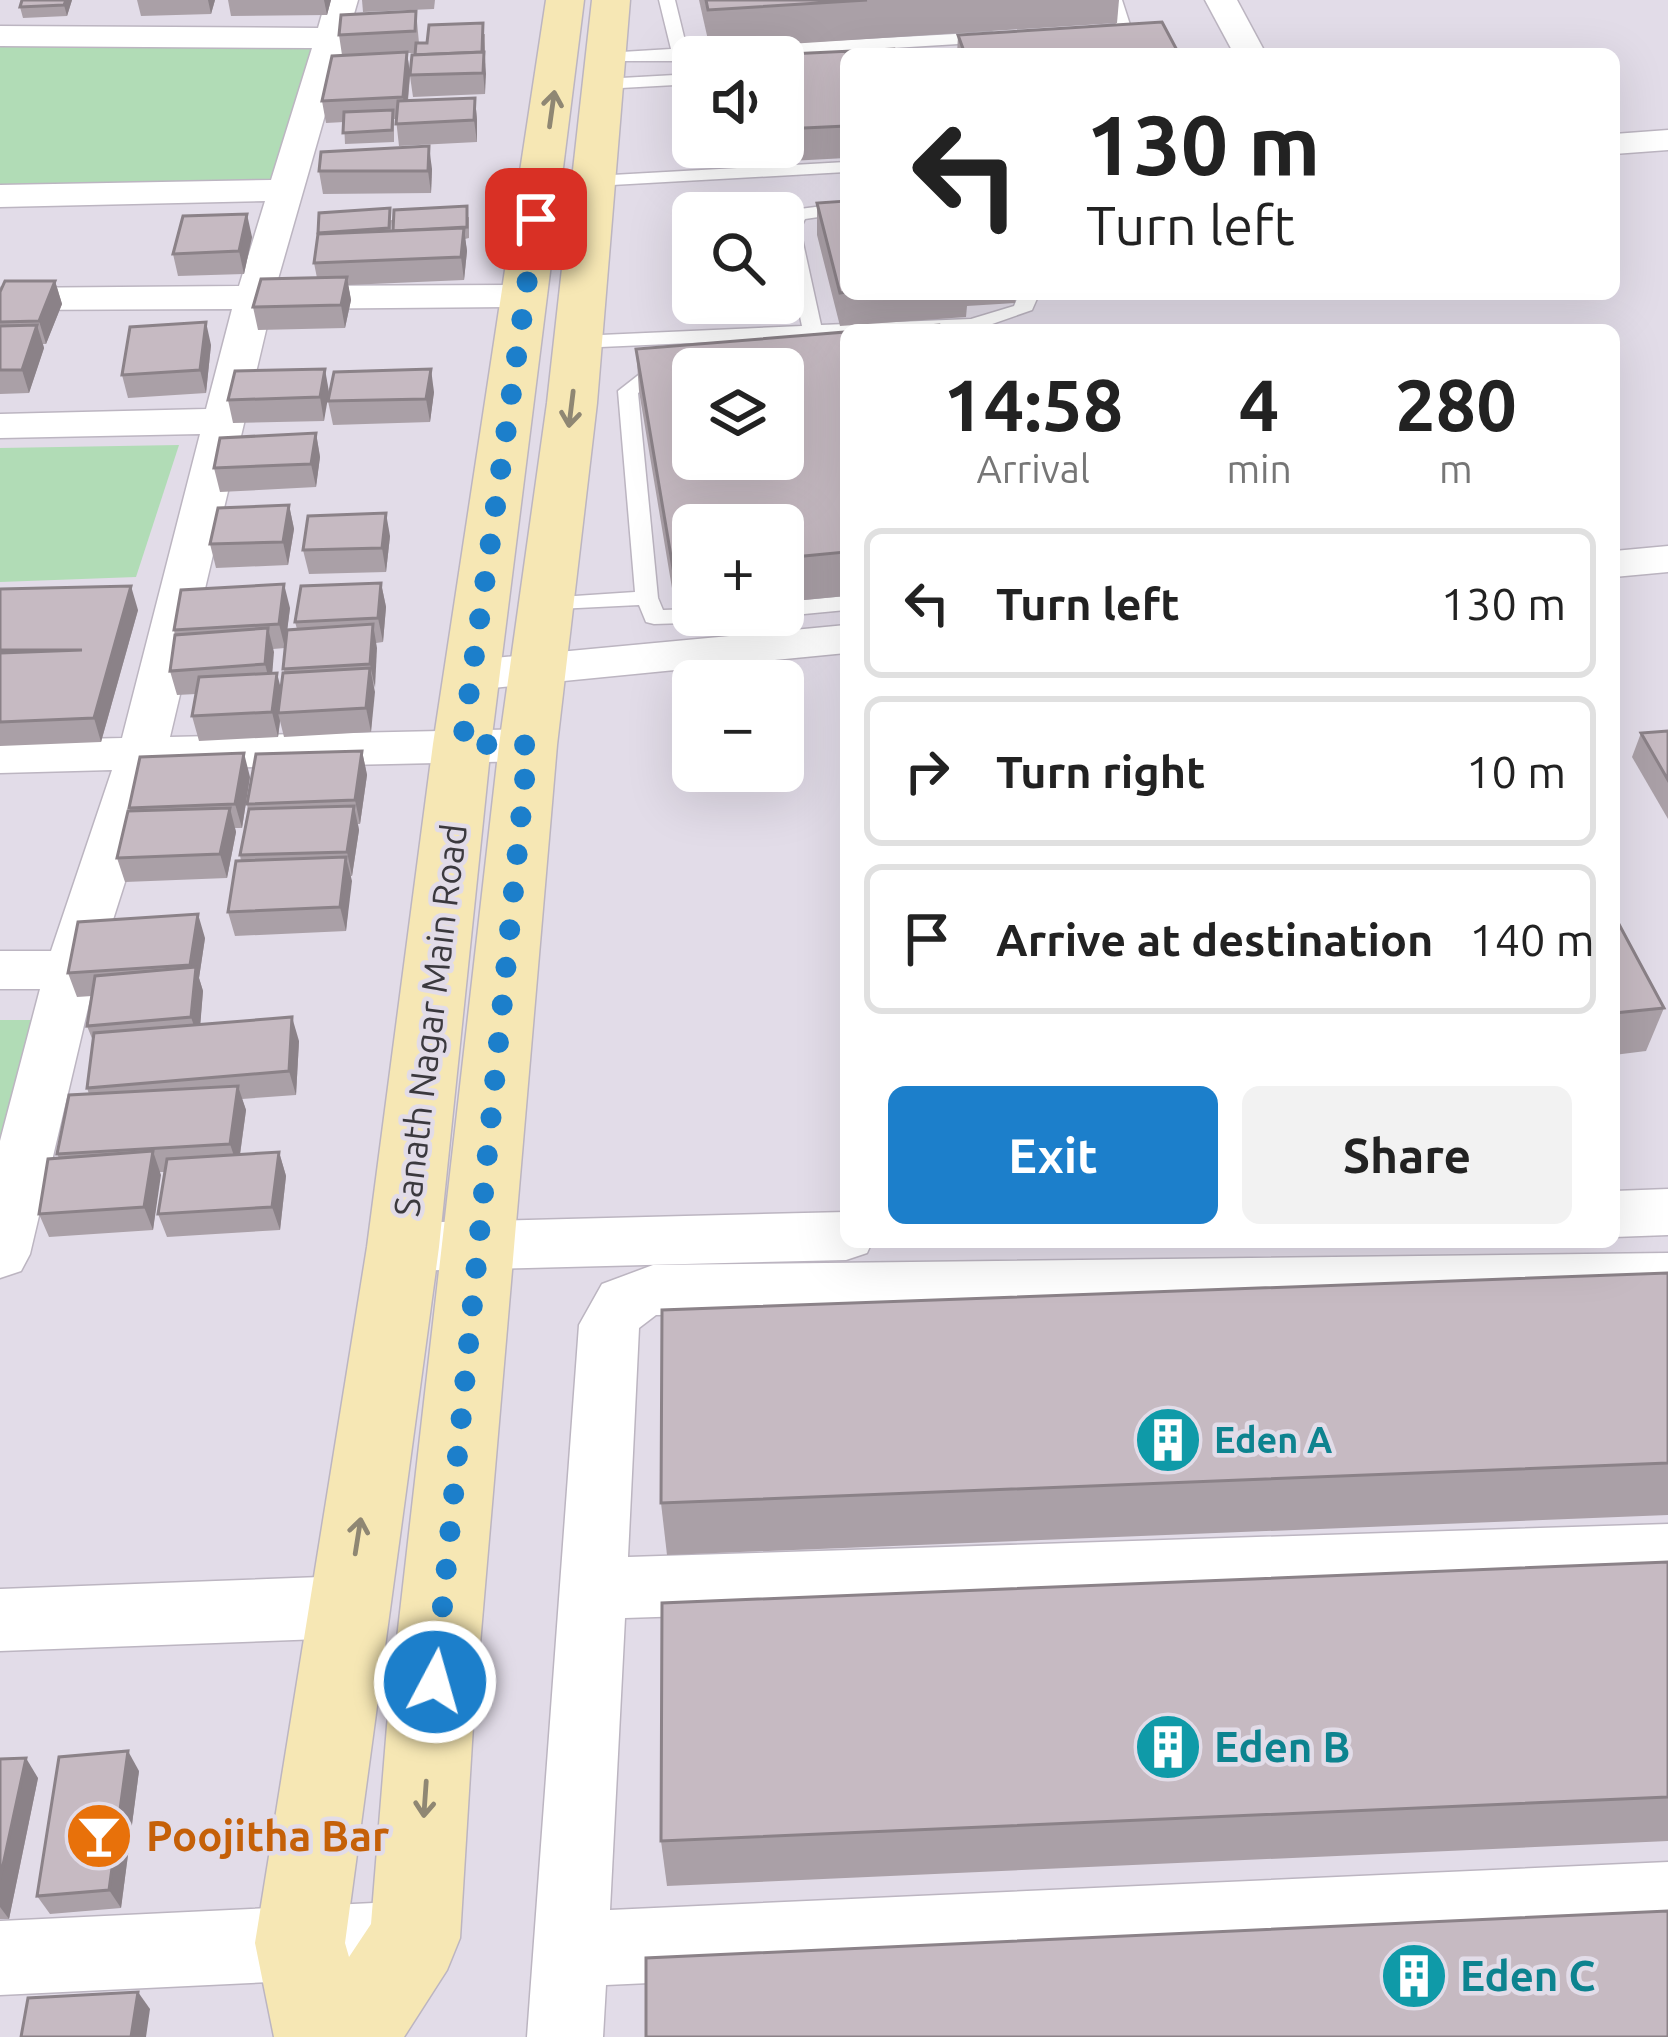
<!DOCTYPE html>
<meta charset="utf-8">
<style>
:root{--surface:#fff;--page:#f2f2f2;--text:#222;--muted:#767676;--line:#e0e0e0;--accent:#1c7fcb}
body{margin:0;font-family:Ubuntu,sans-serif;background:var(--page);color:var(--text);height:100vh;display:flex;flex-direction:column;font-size:45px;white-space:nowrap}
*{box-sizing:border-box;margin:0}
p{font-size:39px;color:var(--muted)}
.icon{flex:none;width:66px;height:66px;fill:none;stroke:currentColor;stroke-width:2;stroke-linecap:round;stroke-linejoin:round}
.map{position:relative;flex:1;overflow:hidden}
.sheet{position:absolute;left:840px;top:324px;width:780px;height:924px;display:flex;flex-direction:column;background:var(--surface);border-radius:18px;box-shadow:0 12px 48px #0002}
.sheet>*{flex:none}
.banner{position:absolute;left:840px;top:48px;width:780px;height:252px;border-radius:18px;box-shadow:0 12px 48px #0002;background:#fff;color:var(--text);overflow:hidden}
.controls{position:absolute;left:672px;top:36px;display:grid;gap:24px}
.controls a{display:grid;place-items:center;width:132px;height:132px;border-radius:18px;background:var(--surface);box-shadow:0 12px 48px #0002;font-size:60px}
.pin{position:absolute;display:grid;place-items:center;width:102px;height:102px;color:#fff;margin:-51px;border-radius:24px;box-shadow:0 6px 18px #0006}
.me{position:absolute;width:132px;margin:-66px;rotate:6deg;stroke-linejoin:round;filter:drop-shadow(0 0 9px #0008)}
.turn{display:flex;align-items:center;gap:42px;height:252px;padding:0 48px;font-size:54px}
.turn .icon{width:156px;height:156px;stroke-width:2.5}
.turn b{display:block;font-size:84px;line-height:102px}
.eta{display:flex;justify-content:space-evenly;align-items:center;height:204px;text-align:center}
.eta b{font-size:72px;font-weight:700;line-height:84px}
.cta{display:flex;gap:24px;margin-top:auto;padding:24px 48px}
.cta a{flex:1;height:138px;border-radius:18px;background:var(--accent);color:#fff;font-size:48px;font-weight:700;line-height:138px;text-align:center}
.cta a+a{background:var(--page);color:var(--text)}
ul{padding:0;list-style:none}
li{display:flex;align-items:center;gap:36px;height:150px;margin:0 24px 18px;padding:0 24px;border:6px solid var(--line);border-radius:18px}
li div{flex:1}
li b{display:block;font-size:45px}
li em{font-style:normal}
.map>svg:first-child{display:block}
.green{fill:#b1dcb6}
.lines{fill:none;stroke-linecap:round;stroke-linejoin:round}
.lane-casing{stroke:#bcb5c1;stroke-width:3}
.street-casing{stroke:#bcb5c1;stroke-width:3}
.secondary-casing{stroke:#bcb5c1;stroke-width:3}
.lane{fill:#fff;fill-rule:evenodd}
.street{fill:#fff;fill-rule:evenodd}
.secondary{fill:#f6e7b4;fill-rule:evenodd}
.wall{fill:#aaa0a7;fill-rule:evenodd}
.shaded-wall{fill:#8b8288}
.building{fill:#c6bac2;stroke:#8b8288;stroke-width:3;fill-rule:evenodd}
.oneway{stroke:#8f8773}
.route{stroke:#1c7fcb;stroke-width:21;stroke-dasharray:0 37.8}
.labels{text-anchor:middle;stroke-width:9;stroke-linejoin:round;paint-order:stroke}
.street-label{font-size:36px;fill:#3b393e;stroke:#e2dce8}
.culture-label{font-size:36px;font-weight:bold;fill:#0d838f;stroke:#e2dce8;text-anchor:start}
.near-culture-label{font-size:42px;font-weight:bold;fill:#0d838f;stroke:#e2dce8;text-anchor:start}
.near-food-label{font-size:42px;font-weight:bold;fill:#c56008;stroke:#e2dce8;text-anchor:start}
</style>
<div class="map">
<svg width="1668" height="2037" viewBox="0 0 1668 2037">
<rect width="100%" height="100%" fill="#e2dce8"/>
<g class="green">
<path d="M0,39L321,41L278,185L0,192Z"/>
<path d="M179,445L136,577L0,582V448Z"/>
<path d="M0,1020H35L0,1137Z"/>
</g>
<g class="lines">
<g class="lane-casing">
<g id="lane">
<path d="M659,0H675L687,49L991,32L999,37L991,42L681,61H599L597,58L605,53L671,49Z"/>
<path d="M1106,0H1122L1132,31L1089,33V27L1116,24Z"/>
<path d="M693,74V84L603,89L595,84L603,79Z"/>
<path d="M846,162V172L594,186L585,181L594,176Z"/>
<path d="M846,203V213L805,219L800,229L821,325L971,319L1014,306L1019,294H1039L1032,310L975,330H846V336L578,348L568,342L578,336L802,326L783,235L792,210Z"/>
<path d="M693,367L700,369H693V379L653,383L638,393L658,598L663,610L693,609V615H728L717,622L654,624L646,622L639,605L537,610V600L545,598L635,592L618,391L641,373Z"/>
<path d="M846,596V610L783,616L779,615H783V602Z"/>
</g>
</g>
<g class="street-casing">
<g id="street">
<path d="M326,0H358L276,286L525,285L544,296L525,307L271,309L170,737L528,729L545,734L552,745L545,756L528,761L161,769L97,970L30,1254L21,1271L0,1278V1141L40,989H0V951H51L112,770L0,773V741L122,738L200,434L0,438V414L206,409L232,309L0,310V288L239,286L265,201L0,207V185L271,180L312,48L0,46V26L318,28Z"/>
<path d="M1205,0H1237L1266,54H1234Z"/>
<path d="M1668,130V150L1614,154V134Z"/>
<path d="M1668,546V572L1614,577V551Z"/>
<path d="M846,625V653L473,690L457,685L450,675L457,665L473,660Z"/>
<path d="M1668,1189V1235L1614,1237V1191Z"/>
<path d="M846,1212V1242H872L867,1253L846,1260L403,1271L382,1264L373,1247L382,1230L403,1223Z"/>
<path d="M1668,1253V1303L656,1315L639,1328L628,1557L1668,1524V1584L625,1618L610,1910L1668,1862V1936L606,1985L603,2037H527L579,1325L602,1284L653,1265Z"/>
<path d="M347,1576L371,1585L380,1607L371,1629L347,1638L0,1651V1589Z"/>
<path d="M415,1901L441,1912L452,1938L441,1964L415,1975L0,1995V1921Z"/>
</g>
</g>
<g class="secondary-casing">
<path id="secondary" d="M546,0H584L491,744L439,1247L345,1943L349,1957L371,1924L387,1726L499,745L547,403L592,0H630L597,403L557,745L473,1726L460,1938L447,1970L404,2037H274L255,1943L367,1247L433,744Z"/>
</g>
<use href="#lane" class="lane"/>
<use href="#street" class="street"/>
<use href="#secondary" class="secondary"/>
</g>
<g class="wall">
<path d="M22,0H72L67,16L23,18L20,7Z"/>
<path d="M137,0H215L211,14L141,16Z"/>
<path d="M228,0H331L327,15L231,16Z"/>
<path d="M362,0H435L434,9L363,12Z"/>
<path d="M699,0H1119L1117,23L710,49Z"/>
<path d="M416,11L419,43L485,34V94L413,97L410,76L408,101L475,98L477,120V142L399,146L396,119H394V142L345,144L344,122L326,123L322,101L342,55L339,35ZM407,53H415L410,73Z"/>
<path d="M958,35L1179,54H957Z"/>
<path d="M846,54V158L712,165L709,147H783V57Z"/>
<path d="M432,169L431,193L323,194L319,171Z"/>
<path d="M846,201V294H1016L1015,303L967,306L966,317L840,326L817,235V203Z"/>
<path d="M469,217V238L465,239L467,251L464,280L348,285L351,300L345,328L258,330L253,307L317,278L314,263L318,236L392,220L391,231Z"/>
<path d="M252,237L244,274L178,276L173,254Z"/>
<path d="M55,281L62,304L46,344H43L44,348L29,393L0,394V292Z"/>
<path d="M846,332V596L783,602V525H693V610L676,612L639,391L636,349Z"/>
<path d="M211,345L206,393L128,398L122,375Z"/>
<path d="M325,369L324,421L233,423L228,400Z"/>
<path d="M434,392L430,422L333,425L328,401Z"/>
<path d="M316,433L320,457L316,487L220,492L214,468Z"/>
<path d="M289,505L294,529L288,565L216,568L210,544Z"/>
<path d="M390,536L386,572L309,574L303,550Z"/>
<path d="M381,583L386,607L383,642L376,643L371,732L284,737L280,721L278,737L199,741L192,716L196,694L177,695L170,671L175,636L174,630L290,608L287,630L297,629L295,622ZM285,648L284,673L281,689L272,673L273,649Z"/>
<path d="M0,589L138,610L101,742L0,746Z"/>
<path d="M1668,731V819L1632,757L1641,733Z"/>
<path d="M362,751L367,775L360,824H358L359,830L352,876H351L346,931L235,936L228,912L241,861L240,855L248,810L247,804Z"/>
<path d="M250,777L242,828H235L236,832L227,878L125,882L117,858L130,811L129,808Z"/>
<path d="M1614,915L1664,1008L1646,1051L1614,1055Z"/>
<path d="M205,938L199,978L203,991L200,1025L299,1041L296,1095L242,1099L246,1110L240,1155L279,1152L286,1176L280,1230L167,1237L158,1214L165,1172H160L153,1230L49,1237L39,1214L59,1158L57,1154L89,1094L87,1088L93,1041L87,1026L92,996L77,997L68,973Z"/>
<path d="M1668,1273V1515L667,1555L661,1503Z"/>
<path d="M1668,1562V1841L667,1886L661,1841Z"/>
<path d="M0,1759L38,1778L9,1919H0Z"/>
<path d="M139,1771L121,1908L50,1914L37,1896Z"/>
</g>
<g class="shaded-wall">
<path d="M66,0H72L67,16L64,5Z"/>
<path d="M208,0H215L211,14Z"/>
<path d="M324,0H331L327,15Z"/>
<path d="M483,23L486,74L485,94L482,61Z"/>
<path d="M407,52L410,74L406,119L403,97Z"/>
<path d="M475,98L477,120V142L474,120Z"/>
<path d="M429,146L432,169L431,193L428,171Z"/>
<path d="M247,214L252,237L244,274L239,251Z"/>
<path d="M464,228L467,251L464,280L461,257Z"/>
<path d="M347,277L351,300L345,328L341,305Z"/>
<path d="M55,281L62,304L46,344L39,321Z"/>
<path d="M206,322L211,345L206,393L200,370Z"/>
<path d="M37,325L44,348L29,393L22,370Z"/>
<path d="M325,369L329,392L324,421L320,397Z"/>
<path d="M431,369L434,392L430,422L426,399Z"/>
<path d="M316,433L320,457L316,487L311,464Z"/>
<path d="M289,505L294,529L288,565L283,542Z"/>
<path d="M386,513L390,536L386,572L382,548Z"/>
<path d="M381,583L386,607L383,642L378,618Z"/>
<path d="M284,584L290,608L285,648L279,624Z"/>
<path d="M131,586L138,610L101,742L94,718Z"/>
<path d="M373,624L377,648L375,688L370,664Z"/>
<path d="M268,628L274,652L271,688L265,664Z"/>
<path d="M370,668L375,692L371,732L366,708Z"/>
<path d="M277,673L283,697L278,713L280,721L278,737L272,712Z"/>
<path d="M362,751L367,775L360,824L355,800Z"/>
<path d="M244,753L250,777L242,828L235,804Z"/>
<path d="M354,806L359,830L352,876L347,852Z"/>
<path d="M230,808L236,832L227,878L220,854Z"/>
<path d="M346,857L352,881L346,931L340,907Z"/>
<path d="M198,914L205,938L199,978L203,991L199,1041L191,1017L195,979L190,965Z"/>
<path d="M292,1017L299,1041L296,1095L289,1071Z"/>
<path d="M238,1086L246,1110L238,1168L230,1144Z"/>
<path d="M153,1151L161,1175L153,1230L144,1207Z"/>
<path d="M279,1152L286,1176L280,1230L272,1207Z"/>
<path d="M128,1751L139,1771L121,1908L109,1890Z"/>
<path d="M26,1758L38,1778L9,1919L0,1907V1879Z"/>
<path d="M138,1992L150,2009L146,2037H131Z"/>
</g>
<g class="building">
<path d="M22,0H66L64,5L20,7Z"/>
<path d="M706,0H867L708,10Z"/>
<path d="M416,11L415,31L339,35L341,15Z"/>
<path d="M1162,22L1179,54H965L958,35Z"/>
<path d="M483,23L482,52L415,55L416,43H427L429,25Z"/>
<path d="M894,49L895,54H846V126L783,129V57H722Z"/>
<path d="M407,52L403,97L322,101L332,56Z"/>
<path d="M484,52L483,73L410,75L412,55Z"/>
<path d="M475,98L474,120L396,124L398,101Z"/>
<path d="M393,110L392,130L343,133L344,112Z"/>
<path d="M429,146L428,171H319L321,152Z"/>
<path d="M846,201V292L840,293L817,203Z"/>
<path d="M467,206V227L393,231L394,210Z"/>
<path d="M390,208L389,228L318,233L319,213Z"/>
<path d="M247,214L239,251L173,254L183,216Z"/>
<path d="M464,228L461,257L314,263L318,234Z"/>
<path d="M347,277L341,305L253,307L261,279Z"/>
<path d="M5,281H55L39,321L0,322V292Z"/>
<path d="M206,322L200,370L122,375L130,327Z"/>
<path d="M37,325L22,370H0V326Z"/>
<path d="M939,325L940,330H874Z"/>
<path d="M846,332V552L783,558V525H693V566L673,568L636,349ZM693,369H783V459H693Z"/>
<path d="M325,369L320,397L228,400L235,371Z"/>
<path d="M431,369L426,399L328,401L334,372Z"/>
<path d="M316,433L311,464L214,468L220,438Z"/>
<path d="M289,505L283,542L210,544L218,508Z"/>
<path d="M386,513L382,548L303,550L308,516Z"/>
<path d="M381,583L378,618L295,622L301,586Z"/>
<path d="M284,584L279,624L174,630L181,590Z"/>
<path d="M131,586L94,718L0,722V653L82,650H0V589Z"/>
<path d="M373,624L370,664L283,669L287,630Z"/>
<path d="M268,628L265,664L170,671L175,635Z"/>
<path d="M370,668L366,708L278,713L283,673Z"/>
<path d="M277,673L272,712L192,716L199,677Z"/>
<path d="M1668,731V780L1641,733Z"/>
<path d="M362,751L355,800L247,804L256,754Z"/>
<path d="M244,753L235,804L129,808L140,757Z"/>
<path d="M354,806L347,852L240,855L249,809Z"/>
<path d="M230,808L220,854L117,858L128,811Z"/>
<path d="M346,857L340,907L228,912L236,861Z"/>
<path d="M198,914L190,965L68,973L78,922Z"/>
<path d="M1614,915L1664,1008L1614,1013Z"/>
<path d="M196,967L191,1017L87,1026L95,976Z"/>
<path d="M292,1017L289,1071L87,1088L94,1033Z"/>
<path d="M238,1086L230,1144L57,1154L69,1095Z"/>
<path d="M153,1151L144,1207L39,1214L48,1159Z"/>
<path d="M279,1152L272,1207L158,1214L167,1159Z"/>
<path d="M1668,1273V1463L661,1503L662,1310Z"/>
<path d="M1668,1562V1797L661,1841L662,1603Z"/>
<path d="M128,1751L109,1890L37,1896L59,1757Z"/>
<path d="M26,1758L0,1879V1759Z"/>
<path d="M1668,1911V2037H646V1958Z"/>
<path d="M138,1992L131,2037H21L28,1998Z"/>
</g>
<defs><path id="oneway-shaft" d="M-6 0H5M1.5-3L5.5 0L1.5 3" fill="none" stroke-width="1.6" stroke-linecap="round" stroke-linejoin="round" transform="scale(3)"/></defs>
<g class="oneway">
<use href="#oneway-shaft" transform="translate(552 109) rotate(-82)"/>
<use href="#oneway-shaft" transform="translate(571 409) rotate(97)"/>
<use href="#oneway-shaft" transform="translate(358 1536) rotate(-81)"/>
<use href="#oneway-shaft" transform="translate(425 1799) rotate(94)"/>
</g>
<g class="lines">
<path class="route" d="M435,1682L528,745L462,744L536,219"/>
</g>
<defs>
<g id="building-disc" transform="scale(3.45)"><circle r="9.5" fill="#0f9aa8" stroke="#e2dce8"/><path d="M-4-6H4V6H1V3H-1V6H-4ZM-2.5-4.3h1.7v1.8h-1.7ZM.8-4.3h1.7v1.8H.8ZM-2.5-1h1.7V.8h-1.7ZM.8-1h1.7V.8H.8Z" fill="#fff"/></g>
<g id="bar-disc" transform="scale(3.45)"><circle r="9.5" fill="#e8710a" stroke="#e2dce8"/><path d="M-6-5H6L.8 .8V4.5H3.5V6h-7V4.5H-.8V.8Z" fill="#fff"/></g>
</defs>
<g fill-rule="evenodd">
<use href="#building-disc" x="1168" y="1440"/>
<use href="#building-disc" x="1168" y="1747"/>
<use href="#bar-disc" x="99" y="1836"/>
<use href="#building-disc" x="1414" y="1976"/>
</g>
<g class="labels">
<g class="street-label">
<text transform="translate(430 1020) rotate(-83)" y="13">Sanath Nagar Main Road</text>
</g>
<g class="culture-label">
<text x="1214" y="1453">Eden A</text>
</g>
<g class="near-culture-label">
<text x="1214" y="1762">Eden B</text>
<text x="1460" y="1991">Eden C</text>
</g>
<g class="near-food-label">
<text x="146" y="1851">Poojitha Bar</text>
</g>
</g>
</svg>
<div class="controls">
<a><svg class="icon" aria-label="sound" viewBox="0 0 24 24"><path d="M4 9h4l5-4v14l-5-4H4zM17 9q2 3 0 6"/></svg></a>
<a><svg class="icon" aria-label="search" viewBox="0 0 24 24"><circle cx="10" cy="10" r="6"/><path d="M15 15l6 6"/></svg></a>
<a><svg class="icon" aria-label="layers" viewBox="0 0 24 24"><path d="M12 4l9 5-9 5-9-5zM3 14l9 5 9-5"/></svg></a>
<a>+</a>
<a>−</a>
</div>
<div class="pin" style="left:536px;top:219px;background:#d93025"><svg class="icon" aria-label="arrive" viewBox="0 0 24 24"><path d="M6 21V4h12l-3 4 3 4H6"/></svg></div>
<svg class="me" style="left:435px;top:1682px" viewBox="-20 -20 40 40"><circle r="17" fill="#1c7fcb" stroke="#fff" stroke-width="3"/><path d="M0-11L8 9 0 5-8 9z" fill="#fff"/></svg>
<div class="banner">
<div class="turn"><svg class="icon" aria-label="left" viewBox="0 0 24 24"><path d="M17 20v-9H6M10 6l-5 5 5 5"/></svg><div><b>130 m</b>Turn left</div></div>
</div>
<section class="sheet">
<div class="eta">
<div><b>14:58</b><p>Arrival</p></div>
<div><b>4</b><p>min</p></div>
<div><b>280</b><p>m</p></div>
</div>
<ul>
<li><svg class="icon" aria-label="left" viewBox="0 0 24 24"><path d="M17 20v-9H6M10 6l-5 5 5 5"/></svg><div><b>Turn left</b></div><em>130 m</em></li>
<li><svg class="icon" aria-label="right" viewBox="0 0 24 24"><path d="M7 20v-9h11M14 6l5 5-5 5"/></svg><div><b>Turn right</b></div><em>10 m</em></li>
<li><svg class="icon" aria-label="arrive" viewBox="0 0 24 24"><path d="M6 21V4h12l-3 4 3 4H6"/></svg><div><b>Arrive at destination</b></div><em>140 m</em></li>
</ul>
<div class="cta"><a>Exit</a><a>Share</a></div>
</section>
</div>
